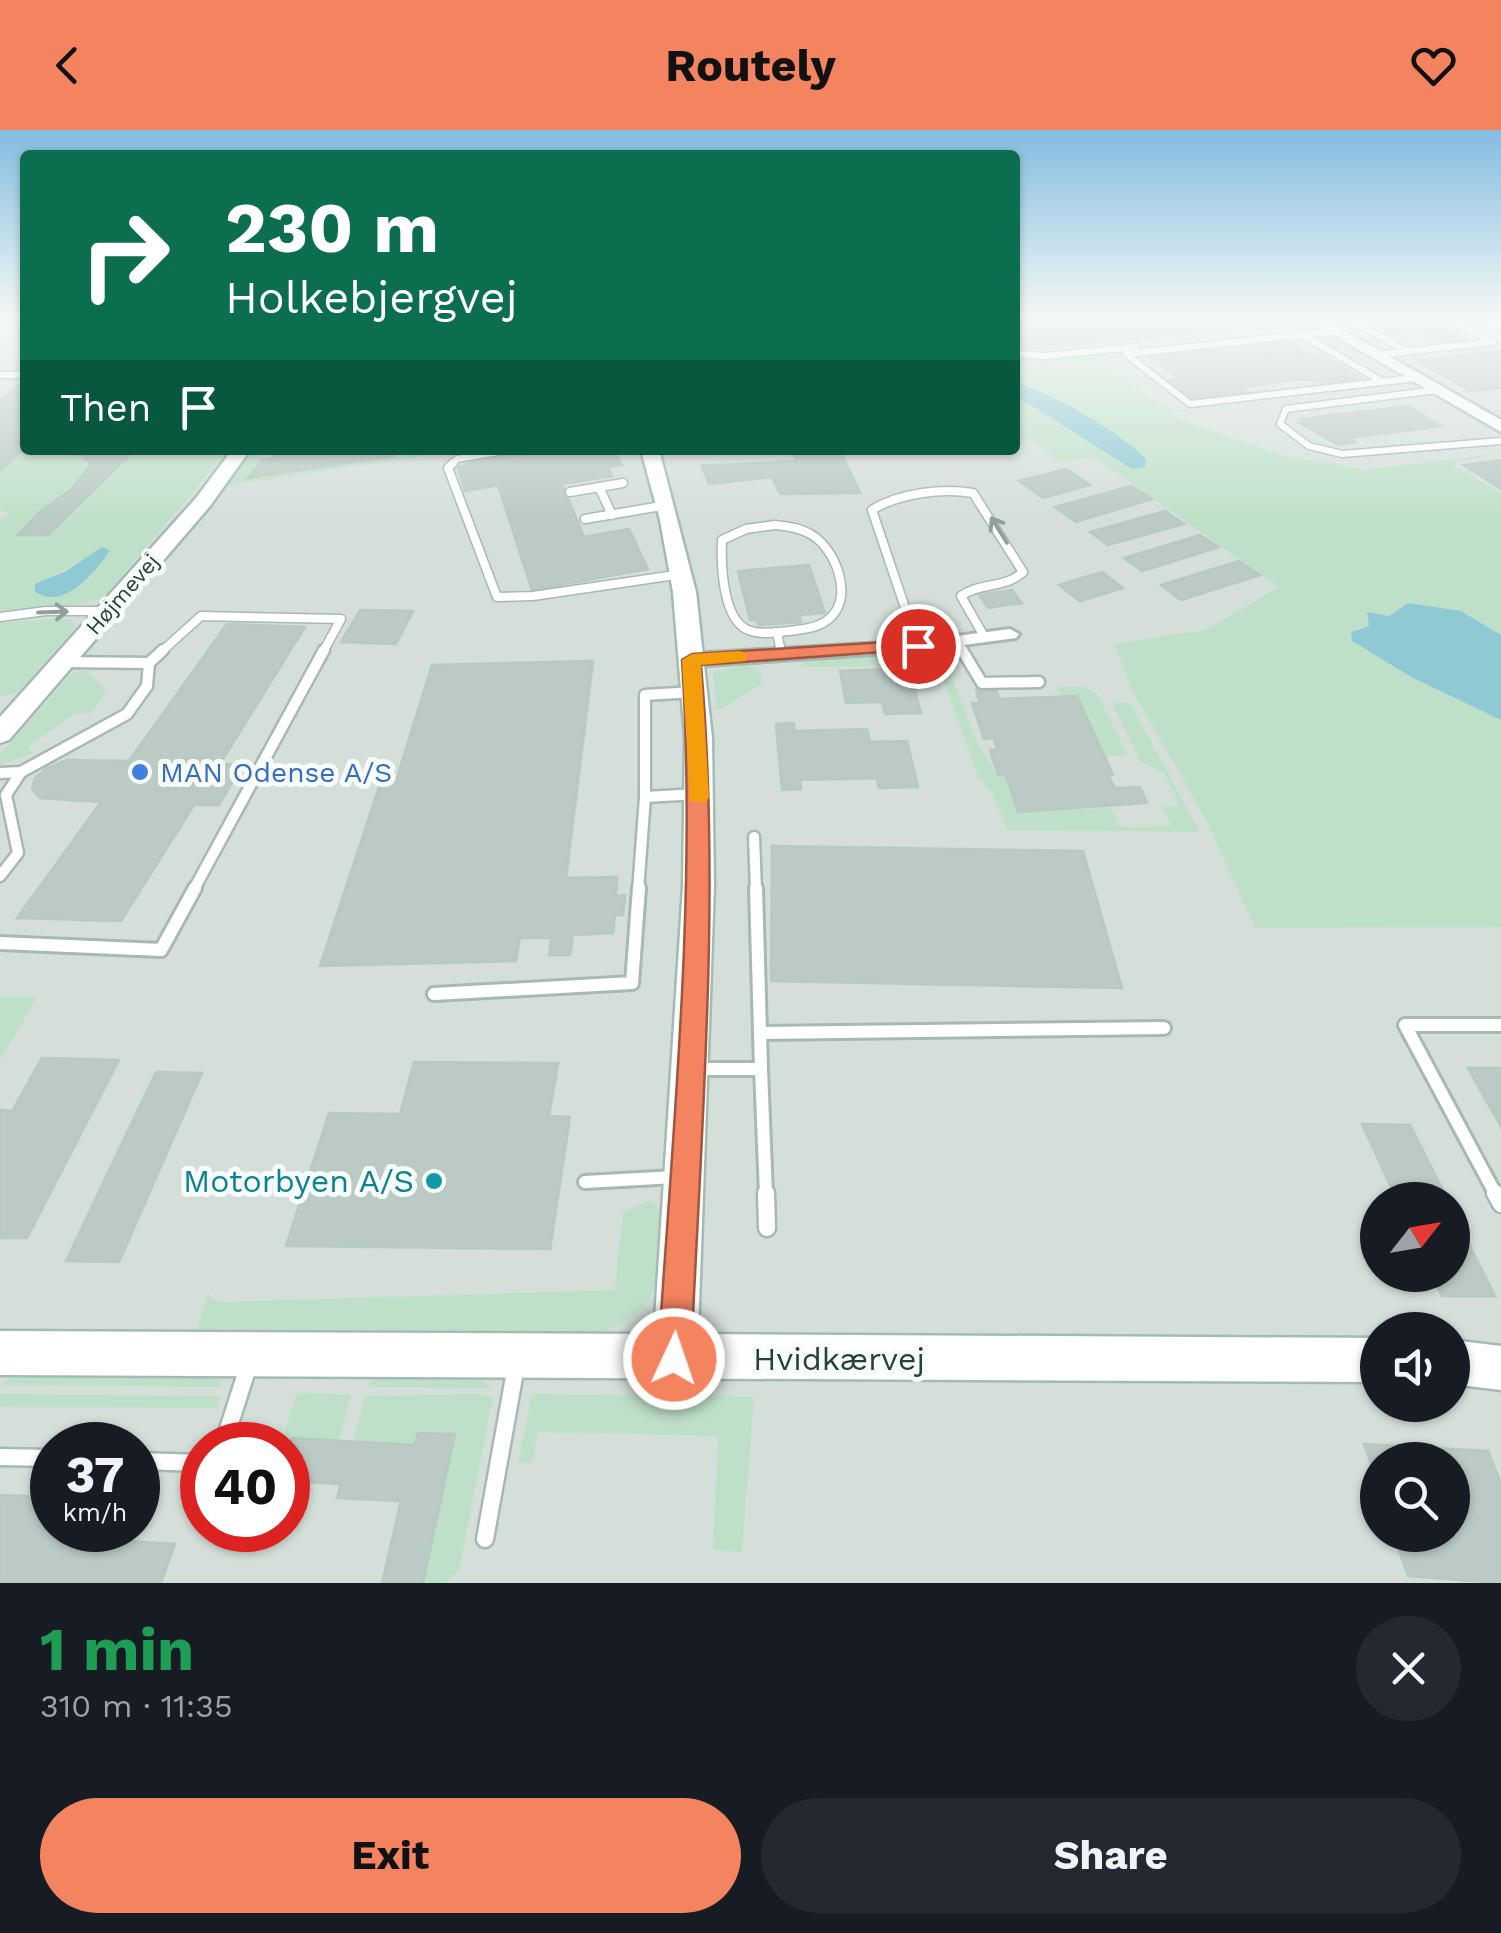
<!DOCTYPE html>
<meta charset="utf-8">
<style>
:root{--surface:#171b24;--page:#242831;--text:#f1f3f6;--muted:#9ea1a6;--accent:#f4845f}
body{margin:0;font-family:"Work Sans",sans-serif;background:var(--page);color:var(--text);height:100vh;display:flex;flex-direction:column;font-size:38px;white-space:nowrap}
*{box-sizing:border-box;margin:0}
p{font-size:32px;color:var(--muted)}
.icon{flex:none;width:55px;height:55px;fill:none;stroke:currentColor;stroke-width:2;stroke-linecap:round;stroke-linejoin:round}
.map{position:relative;height:1453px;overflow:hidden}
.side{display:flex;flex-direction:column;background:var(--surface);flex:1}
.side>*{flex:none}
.hud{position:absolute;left:20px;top:20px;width:1000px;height:305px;border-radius:10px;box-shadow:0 2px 8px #0004;background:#0b6e4f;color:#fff;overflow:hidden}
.needle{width:65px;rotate:59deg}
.controls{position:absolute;left:1360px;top:1052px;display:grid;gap:20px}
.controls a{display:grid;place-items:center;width:110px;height:110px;border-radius:50%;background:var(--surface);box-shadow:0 2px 8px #0004;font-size:50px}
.speed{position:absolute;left:30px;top:1292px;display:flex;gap:20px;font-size:50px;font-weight:700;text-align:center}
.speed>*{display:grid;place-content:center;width:130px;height:130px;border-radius:50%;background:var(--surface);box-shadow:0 2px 8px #0004;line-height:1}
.speed small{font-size:25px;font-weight:400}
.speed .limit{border:15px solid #d22;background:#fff;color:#111}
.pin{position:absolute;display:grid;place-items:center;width:85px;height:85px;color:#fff;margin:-42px;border:5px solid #fff;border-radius:50%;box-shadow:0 2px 10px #0007}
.me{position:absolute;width:110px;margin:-55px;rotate:3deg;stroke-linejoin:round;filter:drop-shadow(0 0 8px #0008)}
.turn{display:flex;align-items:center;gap:35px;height:210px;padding:0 40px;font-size:45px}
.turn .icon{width:130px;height:130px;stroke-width:2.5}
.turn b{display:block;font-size:70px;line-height:85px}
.then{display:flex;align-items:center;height:95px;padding:0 40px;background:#0003;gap:20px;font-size:38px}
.round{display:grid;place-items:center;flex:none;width:105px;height:105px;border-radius:52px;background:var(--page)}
.head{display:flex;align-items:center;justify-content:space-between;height:170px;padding:0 40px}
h1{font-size:60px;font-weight:700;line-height:75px;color:#1e9e55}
.primary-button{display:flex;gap:20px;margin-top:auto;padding:20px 40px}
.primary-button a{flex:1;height:115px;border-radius:60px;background:var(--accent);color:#111;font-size:40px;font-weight:700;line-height:115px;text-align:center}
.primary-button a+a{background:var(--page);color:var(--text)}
header{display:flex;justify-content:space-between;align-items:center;height:130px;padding:0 40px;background:var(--accent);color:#111;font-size:45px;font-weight:700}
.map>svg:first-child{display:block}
.built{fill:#d4dfda;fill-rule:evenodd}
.green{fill:#bfe0c8;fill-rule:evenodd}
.water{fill:#8ec9d4}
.building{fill:#bbcac4;stroke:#b8c9c2;stroke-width:2.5}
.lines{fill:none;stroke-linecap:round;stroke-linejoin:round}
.lane-far4-casing{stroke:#a8b8b2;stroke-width:9}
.lane-far3-casing{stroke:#a8b8b2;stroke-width:11}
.lane-far2-casing{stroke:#a8b8b2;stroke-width:15}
.lane-far1-casing{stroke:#a8b8b2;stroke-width:18}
.lane-casing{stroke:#a8b8b2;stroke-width:21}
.street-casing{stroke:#a8b8b2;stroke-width:6}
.secondary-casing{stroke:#a4bbb3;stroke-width:5}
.lane-far4{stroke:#fff;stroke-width:6}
.lane-far3{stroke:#fff;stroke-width:8}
.lane-far2{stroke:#fff;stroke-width:10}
.lane-far1{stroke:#fff;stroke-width:12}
.lane{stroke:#fff;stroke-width:16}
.street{fill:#fff;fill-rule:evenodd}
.secondary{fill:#fff;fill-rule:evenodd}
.oneway{stroke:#92a09c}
.route{fill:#f4845f;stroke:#9f563e;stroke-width:2.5}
.slow{fill:#f59e0b}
.shop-dot{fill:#3f7fe0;stroke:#f7fbf9;stroke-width:4}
.culture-dot{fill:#0f9aa8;stroke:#f7fbf9;stroke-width:4}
.labels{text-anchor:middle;stroke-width:10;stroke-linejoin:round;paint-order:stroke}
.far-street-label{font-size:22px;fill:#24423a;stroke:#f7fbf9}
.shop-label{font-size:28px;fill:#366cbe;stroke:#f7fbf9;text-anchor:start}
.near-culture-label{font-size:32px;fill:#0d838f;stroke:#f7fbf9;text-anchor:end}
.near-street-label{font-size:32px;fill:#24423a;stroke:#f7fbf9}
</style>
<header><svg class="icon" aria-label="back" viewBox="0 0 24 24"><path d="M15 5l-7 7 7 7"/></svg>Routely<svg class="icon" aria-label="heart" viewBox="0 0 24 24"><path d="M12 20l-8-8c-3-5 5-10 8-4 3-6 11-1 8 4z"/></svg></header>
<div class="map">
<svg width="1501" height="1453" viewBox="0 0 1501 1453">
<rect width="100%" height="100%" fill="#e6efeb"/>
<path class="built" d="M1015,189H1474L1501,202V1453H0V195L25,190V320H1015ZM1378,1070H1452V1145H1378ZM1378,1200H1452V1275H1378ZM52,1315H138V1400H52ZM202,1315H288V1400H202ZM1378,1330H1452V1405H1378Z"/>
<g class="green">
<path d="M1091,223L1148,267L1171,279L1194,281L1167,285L1284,326L1366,340L1501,323L1452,334L1501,364V505L1465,483L1408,473L1389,486L1367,482L1369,496L1355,499L1352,511L1413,548L1501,590V797L1255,798L1207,691L1133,562L1114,514L1206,500L1279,457L1094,327L1060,332L1032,310H1015V229Z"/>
<path d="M134,320H228L103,468L80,474L0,482V391L10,382L0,380V341L21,321C44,321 74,318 91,334L72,359L66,360L19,405H48ZM110,421C94,443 64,480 35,462L39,452C67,442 80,425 110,421Z"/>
<path d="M252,320H267L250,348L430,321L431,325L226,356Z"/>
<path d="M65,488L72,490L75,498L17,563L0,567V493Z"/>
<path d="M925,522L938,524L948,537L977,613L998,645H1006L1018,681L1111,678L1120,697L1172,696L1162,677L1180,675L1164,643L1140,631L1112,573H1130L1200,702L1007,700L993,664L978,647L939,536L801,537L805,530Z"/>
<path d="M747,535L761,543V554L717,581L713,542Z"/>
<path d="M87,540L106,561L91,583L74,584L29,616L32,624L0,635V625L72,543Z"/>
<path d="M1057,557H1086L1097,564L1128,625L1105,626L1078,566L1062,567Z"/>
<path d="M0,867H37L0,930Z"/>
<path d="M651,1070L662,1083C658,1140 667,1179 604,1201L197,1199L208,1163L213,1170L222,1172L615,1160L623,1082Z"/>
<path d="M218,1244L221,1257L0,1255L13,1245Z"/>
<path d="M480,1245L490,1258L369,1257L373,1246Z"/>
<path d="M301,1263L351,1265L339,1311L292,1308L288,1321V1315H280L296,1266Z"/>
<path d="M0,1264L221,1266L217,1278L0,1277Z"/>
<path d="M476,1264L493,1267L459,1440L446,1453H423L454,1305L418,1303L415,1315L353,1312L365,1266Z"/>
<path d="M532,1264L754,1267L742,1422L713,1420L718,1306L538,1302L532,1332L518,1333Z"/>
</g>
<g class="water">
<path d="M1015,253C1051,262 1120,302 1146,329L1145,337L1132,339L1015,265Z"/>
<path d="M102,417L110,421C94,442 65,481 35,462V454L66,441Z"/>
<path d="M1408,473L1461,481L1501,505V590L1413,548L1352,511L1351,502L1369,496L1367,482L1389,486Z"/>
</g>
<g class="building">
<path d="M1015,189H1288L1294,192L1016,221Z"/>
<path d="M1354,189H1427L1467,210L1440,213L1417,201L1391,204L1368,191Z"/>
<path d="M1283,209L1309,225L1321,224L1361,248L1325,253L1302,249L1240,257L1249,262L1190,268L1167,251L1179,249L1146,223Z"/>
<path d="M1501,221V258L1470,261L1416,230Z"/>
<path d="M18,256H25V317L0,341V271Z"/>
<path d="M1408,276L1441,296L1349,308L1355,312L1338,315L1300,293H1306L1300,289Z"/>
<path d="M25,317V320H134L48,405H18L42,380L72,359L91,334L82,325L21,321Z"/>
<path d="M274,320H394L395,326L248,348L262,330L273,328Z"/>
<path d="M560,320H614L622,335L608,337L612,346L562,354L584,407L629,399L648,439L532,460L498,355L465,361L458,337L484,329Z"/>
<path d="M792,320H840L860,363L780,364L772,347L709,354L702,336L796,331Z"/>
<path d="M1501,330V359L1464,335Z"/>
<path d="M1066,339L1090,355L1043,368L1019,351Z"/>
<path d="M1131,356L1152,369L1076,392L1055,377Z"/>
<path d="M1165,381L1184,394L1108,415L1090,402Z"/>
<path d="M1200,405L1219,417L1142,441L1124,428Z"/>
<path d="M1239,431L1260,445L1181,470L1161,455Z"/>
<path d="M809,435L825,483L799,485L801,492L759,495L757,490H750L738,441Z"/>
<path d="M1102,442L1123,458L1080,471L1059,455Z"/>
<path d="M1012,460L1022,473L988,478L979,465Z"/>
<path d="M360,480L413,481L396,514L341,512Z"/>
<path d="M227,494L305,497L220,634L242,635L219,675H194L121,791L17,788L101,672L40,668L32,659L35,648L47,638L67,630L129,631Z"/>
<path d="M593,531L566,748L617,747L616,766L625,765L623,785H615L613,803L573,805L570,825H549L551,808H520L516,831L320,836L380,654H395L432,535Z"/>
<path d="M909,538L921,583L885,584L882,572L846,573L840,541Z"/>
<path d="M996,559L999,569L1077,566L1113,645H1108L1115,658L1140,657L1147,673L1018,682L1006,645H998L990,620H998L993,608L984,609L972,573H980L976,560Z"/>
<path d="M794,593V601L867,599L870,612L907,611L918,657L879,658L877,648L800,650L801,659L782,660L776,594Z"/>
<path d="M772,716L1083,721L1122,858L771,851Z"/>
<path d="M42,928L119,930L27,1108H0V980L12,981Z"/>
<path d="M414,932L558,933L549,986L570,987L550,1119L286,1116L329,983L400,984Z"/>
<path d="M1468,938H1501V997Z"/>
<path d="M156,942L202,943L119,1132L66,1131Z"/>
<path d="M1362,994L1410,995L1448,1070H1397Z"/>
<path d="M1452,1080L1495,1166H1442L1432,1145H1452Z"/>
<path d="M418,1303L455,1304L423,1453H382L401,1371L337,1368L341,1354L288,1351V1321L292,1308L415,1315Z"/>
<path d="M1364,1314L1488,1321L1501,1354V1453L1408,1446L1394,1405H1452V1330H1378V1354Z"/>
<path d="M0,1365L52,1367V1400H81L78,1408L175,1414L161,1453H0Z"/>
</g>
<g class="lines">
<g class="lane-far4-casing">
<g id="lane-far4">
<path d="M1349,189L1406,221"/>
<path d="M1335,201L1126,224L1190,274L1416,248"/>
<path d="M1303,205L1381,251"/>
<path d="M1015,224L1045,226L1136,217"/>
<path d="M1376,225L1493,212L1447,189"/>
<path d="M0,245H25"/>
<path d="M1437,260L1286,279L1280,294L1309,316L1342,324L1501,311"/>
<path d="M450,336L457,329L510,320"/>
</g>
</g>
<g class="lane-far3-casing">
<g id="lane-far3">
<path d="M453,333L448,338L497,467L533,466L682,444"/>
<path d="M599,357L612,385"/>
<path d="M570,362L623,353"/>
<path d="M585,389L667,375"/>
<path d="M775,395C788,396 801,398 812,405C835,419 853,464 832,486C821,498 804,499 789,501C777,502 763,505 751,501C722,493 721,434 722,410L746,399Z"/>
<path d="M0,487L46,481H107"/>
<path d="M777,502L781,522"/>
<path d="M957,512L963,522"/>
<path d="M918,516L872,380C899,363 942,358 973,363L1023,442C1005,459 980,452 961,466L985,508"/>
<path d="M161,522L201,486L341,489L323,522"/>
</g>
</g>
<g class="lane-far2-casing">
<g id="lane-far2">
<path d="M780,520L781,524"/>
<path d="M962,520L982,553L1039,552"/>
<path d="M149,533L163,520"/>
<path d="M694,562L645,565V667L698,664"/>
<path d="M0,643L21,642L127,584L147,556L149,533L63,532"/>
<path d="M754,707L756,761"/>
<path d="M0,746L18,723L6,665L21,642"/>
<path d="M193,761L324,520"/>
<path d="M638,761L645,667"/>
</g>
</g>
<g class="lane-far1-casing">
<g id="lane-far1">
<path d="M0,813L161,820L195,758"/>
<path d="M434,864L632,853L639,758"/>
<path d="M760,903L1164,898"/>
<path d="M694,939H761L756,758"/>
<path d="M761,939L766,1065"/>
<path d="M585,1052L675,1047"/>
<path d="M1496,1065L1405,895H1501"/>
</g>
</g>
<g class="lane-casing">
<g id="lane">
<path d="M766,1063L767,1098"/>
<path d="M1495,1063L1501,1074"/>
<path d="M223,1315L249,1234"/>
<path d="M0,1327L52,1328"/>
<path d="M138,1331L202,1333"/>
<path d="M485,1409L516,1236"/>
</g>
</g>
<g class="street-casing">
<path id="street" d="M1010,499L1019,504L1016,508L918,521L692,536L683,530L692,524L918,511Z"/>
</g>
<g class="secondary-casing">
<g id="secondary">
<path d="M1306,189H1324L1501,290V302Z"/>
<path d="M232,320H250L210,376L9,610L0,613V587L196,368Z"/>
<path d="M641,320H659L696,462L712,608L714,756L698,1204L1378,1208V1252L0,1245V1201L654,1204L683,756L685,608L673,462L660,390Z"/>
<path d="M1452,1210L1501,1216V1260L1452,1254Z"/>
</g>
</g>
<use href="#lane-far4" class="lane-far4"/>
<use href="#lane-far3" class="lane-far3"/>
<use href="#lane-far2" class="lane-far2"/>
<use href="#lane-far1" class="lane-far1"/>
<use href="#lane" class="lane"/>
<use href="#street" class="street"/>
<use href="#secondary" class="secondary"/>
</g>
<defs><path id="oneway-shaft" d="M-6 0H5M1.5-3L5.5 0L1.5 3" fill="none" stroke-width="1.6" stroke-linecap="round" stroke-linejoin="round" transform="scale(2.5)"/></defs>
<g class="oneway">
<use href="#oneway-shaft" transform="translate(999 400) rotate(-122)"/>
<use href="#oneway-shaft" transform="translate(53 482) rotate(-2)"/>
</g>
<linearGradient id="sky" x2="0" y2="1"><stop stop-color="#84bce0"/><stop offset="0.48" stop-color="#f4f8f6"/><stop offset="1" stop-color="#f4f8f6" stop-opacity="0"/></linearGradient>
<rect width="1501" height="392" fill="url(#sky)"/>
<path class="route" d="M918,510L927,516L924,519L701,535C721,766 701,998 691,1229L686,1241L674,1246L663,1241L658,1229C673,996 697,763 682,530L692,524Z"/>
<path class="slow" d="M739,521L746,523V531L701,535L709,667L706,672H690L682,530L692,524Z"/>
<circle class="shop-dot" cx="140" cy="642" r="10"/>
<circle class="culture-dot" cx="434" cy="1051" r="10"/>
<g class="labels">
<g class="far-street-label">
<text transform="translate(122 464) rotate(-49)" y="8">Højmevej</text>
</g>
<g class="shop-label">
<text x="160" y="652">MAN Odense A/S</text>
</g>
<g class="near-culture-label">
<text x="414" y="1062">Motorbyen A/S</text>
</g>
<g class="near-street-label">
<text x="839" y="1240">Hvidkærvej</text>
</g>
</g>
</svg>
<div class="controls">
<a><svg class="needle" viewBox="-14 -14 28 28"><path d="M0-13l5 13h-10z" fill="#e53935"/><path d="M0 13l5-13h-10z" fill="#9ea1a6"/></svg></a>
<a><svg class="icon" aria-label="sound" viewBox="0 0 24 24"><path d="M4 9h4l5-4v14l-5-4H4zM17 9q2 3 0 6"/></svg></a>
<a><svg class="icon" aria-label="search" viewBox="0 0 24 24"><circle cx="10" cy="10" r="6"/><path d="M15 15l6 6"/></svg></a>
</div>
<div class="speed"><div>37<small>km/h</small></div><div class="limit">40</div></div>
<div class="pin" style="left:918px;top:516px;background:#d93025"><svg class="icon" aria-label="arrive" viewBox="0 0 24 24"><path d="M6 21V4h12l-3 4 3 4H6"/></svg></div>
<svg class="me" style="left:674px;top:1229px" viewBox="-20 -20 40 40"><circle r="17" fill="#f4845f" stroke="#fff" stroke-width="3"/><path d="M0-11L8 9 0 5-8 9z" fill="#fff"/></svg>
<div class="hud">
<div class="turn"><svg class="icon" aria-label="right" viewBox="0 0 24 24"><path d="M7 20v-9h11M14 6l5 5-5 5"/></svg><div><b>230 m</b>Holkebjergvej</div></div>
<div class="then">Then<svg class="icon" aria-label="arrive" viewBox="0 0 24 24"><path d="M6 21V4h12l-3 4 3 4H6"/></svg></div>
</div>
</div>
<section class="side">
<div class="head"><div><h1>1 min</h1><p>310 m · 11:35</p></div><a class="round"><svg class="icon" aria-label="close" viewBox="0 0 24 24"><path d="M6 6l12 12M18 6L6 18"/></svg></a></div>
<div class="primary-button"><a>Exit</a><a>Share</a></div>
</section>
